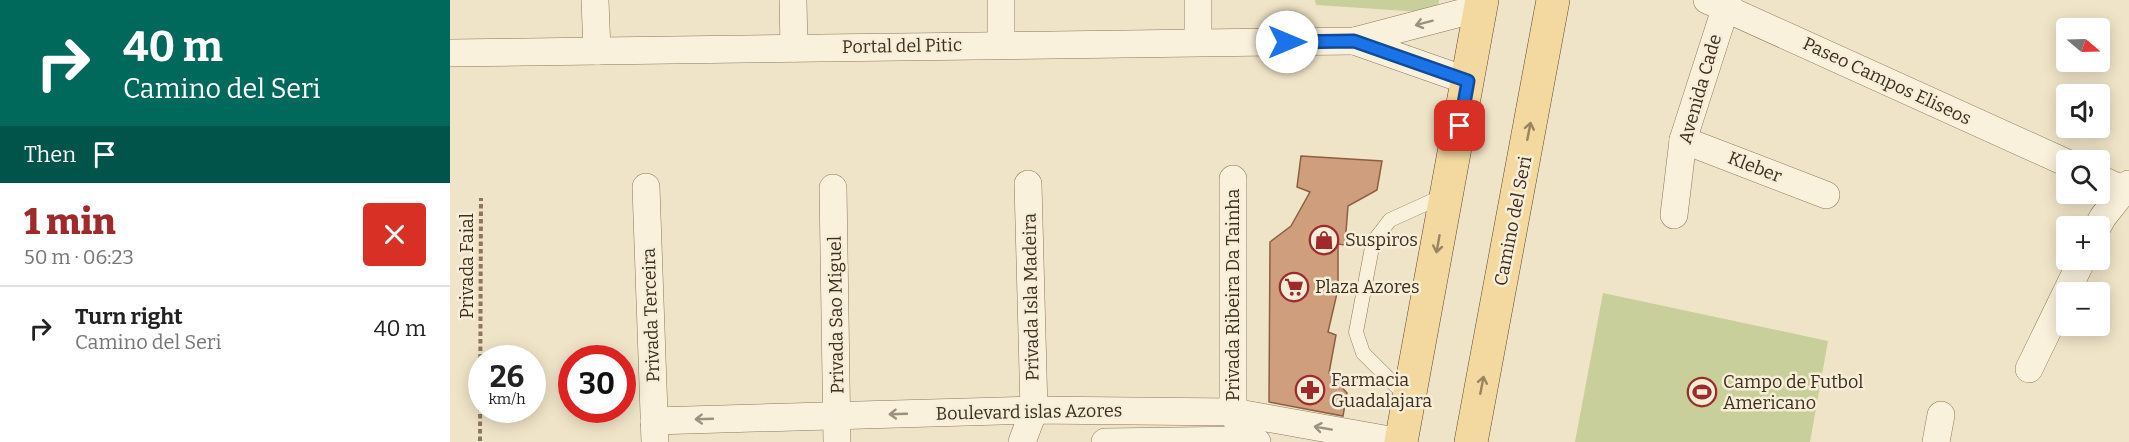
<!DOCTYPE html>
<meta charset="utf-8">
<style>
:root{--surface:#fff;--page:#f2f2f2;--text:#222;--muted:#767676;--line:#e0e0e0;--accent:#9e2a2b}
body{margin:0;font-family:Bitter,serif;background:var(--page);color:var(--text);height:100vh;display:flex;flex-direction:column;font-size:22px;white-space:nowrap}
*{box-sizing:border-box;margin:0}
p{font-size:20px;color:var(--muted)}
.icon{flex:none;width:33px;height:33px;fill:none;stroke:currentColor;stroke-width:2;stroke-linecap:round;stroke-linejoin:round}
.map{position:relative;flex:1;overflow:hidden}
.side{display:flex;flex-direction:column;background:var(--surface);width:450px}
.side>*{flex:none}
.top-card{background:#00695c;color:#fff;overflow:hidden}
.needle{width:39px;rotate:109deg}
.controls{position:absolute;left:1606px;top:18px;display:grid;gap:12px}
.controls a{display:grid;place-items:center;width:54px;height:54px;border-radius:6px;background:var(--surface);box-shadow:0 3px 15px #0003;font-size:30px}
.speed{position:absolute;left:18px;top:345px;display:flex;gap:12px;font-size:30px;font-weight:700;text-align:center}
.speed>*{display:grid;place-content:center;width:78px;height:78px;border-radius:50%;background:var(--surface);box-shadow:0 3px 15px #0003;line-height:1}
.speed small{font-size:15px;font-weight:400}
.speed .limit{border:9px solid #d22;background:#fff;color:#111}
.pin{position:absolute;display:grid;place-items:center;width:51px;height:51px;color:#fff;margin:-26px;border-radius:12px;box-shadow:0 3px 9px #0006}
.me{position:absolute;width:66px;margin:-33px;rotate:90deg;stroke-linejoin:round;filter:drop-shadow(0 0 4px #0008)}
.turn{display:flex;align-items:center;gap:21px;height:126px;padding:0 24px;font-size:27px}
.turn .icon{width:78px;height:78px;stroke-width:2.5}
.turn b{display:block;font-size:42px;line-height:51px}
.then{display:flex;align-items:center;height:57px;padding:0 24px;background:#0003;gap:12px;font-size:22px}
.round{display:grid;place-items:center;flex:none;width:63px;height:63px;border-radius:6px;background:var(--page)}
.summary{display:flex;align-items:center;justify-content:space-between;height:102px;padding:0 24px}
h1{font-size:36px;font-weight:800;line-height:45px;color:var(--accent)}
ul{padding:0;list-style:none}
li{display:flex;align-items:center;gap:18px;height:84px;padding:0 24px;border-top:2px solid var(--line)}
li div{flex:1}
li b{display:block;font-size:22px}
li em{font-style:normal}
main{display:flex;flex:1;min-height:0}
.map>svg:first-child{display:block}
.green{fill:#c9cf9b}
.building{fill:#cf9f7d;stroke:#8d5f41;stroke-width:1.5}
.lines{fill:none;stroke-linecap:round;stroke-linejoin:round}
.lane-casing{stroke:#8d765c;stroke-width:15}
.street-casing{stroke:#8d765c;stroke-width:28}
.primary-casing{stroke:#5b4430;stroke-width:34}
.path{stroke:#8d765c;stroke-width:4;stroke-dasharray:4.5 3;stroke-linecap:butt}
.lane{stroke:#faf1dc;stroke-width:14}
.street{stroke:#faf1dc;stroke-width:27}
.primary{stroke:#f3d9a0;stroke-width:33}
.oneway{stroke:#9c907e}
.oneway2{stroke:#988460}
.route-casing{stroke:#114b97;stroke-width:15}
.route{stroke:#1a73e8;stroke-width:10}
.labels{text-anchor:middle;stroke-width:5;stroke-linejoin:round;paint-order:stroke}
.street-label{font-size:18px;fill:#3d2e20;stroke:#f7eed8}
.poi-label{font-size:18px;fill:#3d2e20;stroke:#f7eed8;text-anchor:start}
</style>
<main>
<section class="side">
<div class="top-card">
<div class="turn"><svg class="icon" aria-label="right" viewBox="0 0 24 24"><path d="M7 20v-9h11M14 6l5 5-5 5"/></svg><div><b>40 m</b>Camino del Seri</div></div>
<div class="then">Then<svg class="icon" aria-label="arrive" viewBox="0 0 24 24"><path d="M6 21V4h12l-3 4 3 4H6"/></svg></div>
</div>
<div class="summary"><div><h1>1 min</h1><p>50 m · 06:23</p></div><a class="round" style="background:#d93025;color:#fff"><svg class="icon" aria-label="close" viewBox="0 0 24 24"><path d="M6 6l12 12M18 6L6 18"/></svg></a></div>
<ul>
<li><svg class="icon" aria-label="right" viewBox="0 0 24 24"><path d="M7 20v-9h11M14 6l5 5-5 5"/></svg><div><b>Turn right</b><p>Camino del Seri</p></div><em>40 m</em></li>
</ul>
</section>
<div class="map">
<svg width="1679" height="442" viewBox="0 0 1679 442">
<rect width="100%" height="100%" fill="#f0e4c8"/>
<g class="green">
<path d="M865,0H989L987,13L866,5Z"/>
<path d="M1153,293L1378,341L1360,442H1125Z"/>
</g>
<path class="building" d="M851,156L932,161L927,190L898,206L895,245L888,244V289L878,332L886,335L879,373L897,393L893,416L819,402L820,242L841,226L860,192L847,187Z"/>
<g class="lines">
<g class="lane-casing">
<path id="lane" d="M958,398L913,353L906,332L923,242L940,220L993,196"/>
</g>
<g class="street-casing">
<g id="street">
<path d="M145,0L147,51"/>
<path d="M343,0L344,48"/>
<path d="M551,0V45"/>
<path d="M748,0V42"/>
<path d="M1257,0L1617,163"/>
<path d="M904,41L1018,81"/>
<path d="M0,53L904,41L1030,8"/>
<path d="M1233,140L1376,195"/>
<path d="M783,179V412L796,442"/>
<path d="M1650,179L1679,192"/>
<path d="M196,187L205,442"/>
<path d="M383,188L387,442"/>
<path d="M1224,215L1233,140L1278,0"/>
<path d="M1648,226L1653,217L1679,184"/>
<path d="M1579,369L1632,260"/>
<path d="M204,421L584,410L783,412L951,442"/>
<path d="M572,442L584,410L578,184"/>
<path d="M655,442L796,440L807,442"/>
<path d="M1486,442L1491,415"/>
</g>
</g>
<g class="primary-casing">
<g id="primary">
<path d="M951,442L1032,0"/>
<path d="M1021,442L1103,0"/>
</g>
</g>
<path class="path" d="M30,441L31,198"/>
<use href="#lane" class="lane"/>
<use href="#street" class="street"/>
<use href="#primary" class="primary"/>
</g>
<defs><path id="oneway-shaft" d="M-6 0H5M1.5-3L5.5 0L1.5 3" fill="none" stroke-width="1.6" stroke-linecap="round" stroke-linejoin="round" transform="scale(1.5)"/></defs>
<g class="oneway">
<use href="#oneway-shaft" transform="translate(974 23) rotate(165)"/>
<use href="#oneway-shaft" transform="translate(448 414) rotate(178)"/>
<use href="#oneway-shaft" transform="translate(254 419) rotate(178)"/>
<use href="#oneway-shaft" transform="translate(873 428) rotate(-170)"/>
</g>
<g class="oneway2">
<use href="#oneway-shaft" transform="translate(1079 131) rotate(-79)"/>
<use href="#oneway-shaft" transform="translate(988 244) rotate(100)"/>
<use href="#oneway-shaft" transform="translate(1032 385) rotate(-79)"/>
</g>
<g class="lines">
<g class="route-casing">
<path id="route" d="M837,42L904,41L1018,81L1010,126"/>
</g>
<use href="#route" class="route"/>
</g>
<defs>
<g id="shop-ring" transform="scale(1.5)"><circle r="9.5" fill="#f7eed8" stroke="#9e2a2b" stroke-width="1.5"/><path d="M-5-2.5h2.3a2.7 3.5 0 0 1 5.4 0H5L5.5 6h-11ZM-1.5-2.5h3a1.5 2.3 0 0 0-3 0Z" fill="#9e2a2b"/></g>
<g id="supermarket-ring" transform="scale(1.5)"><circle r="9.5" fill="#f7eed8" stroke="#9e2a2b" stroke-width="1.5"/><path d="M-6-5.5h2.5l.6 2H6L4.5 2H-2.5L-4.4-4H-6ZM-1.5 3.2a1.3 1.3 0 1 0 .1 0ZM3 3.2a1.3 1.3 0 1 0 .1 0Z" fill="#9e2a2b"/></g>
<g id="pharmacy-ring" transform="scale(1.5)"><circle r="9.5" fill="#f7eed8" stroke="#9e2a2b" stroke-width="1.5"/><path d="M-2-6h4v4h4v4h-4v4h-4v-4h-4v-4h4Z" fill="#9e2a2b"/></g>
<g id="stadium-ring" transform="scale(1.5)"><circle r="9.5" fill="#f7eed8" stroke="#9e2a2b" stroke-width="1.5"/><path d="M0-5a6.5 5 0 1 0 0 10a6.5 5 0 1 0 0-10ZM-3.5-1.8h7v3.6h-7Z" fill="#9e2a2b"/></g>
</defs>
<g fill-rule="evenodd">
<use href="#shop-ring" x="874" y="240"/>
<use href="#supermarket-ring" x="844" y="287"/>
<use href="#pharmacy-ring" x="860" y="390"/>
<use href="#stadium-ring" x="1252" y="392"/>
</g>
<g class="labels">
<g class="street-label">
<text transform="translate(452 46) rotate(-1)" y="6">Portal del Pitic</text>
<text transform="translate(1437 81) rotate(25)" y="6">Paseo Campos Eliseos</text>
<text transform="translate(1250 89) rotate(-74)" y="6">Avenida Cade</text>
<text transform="translate(1305 167) rotate(21)" y="6">Kleber</text>
<text transform="translate(1063 221) rotate(-79)" y="6">Camino del Seri</text>
<text transform="translate(17 266) rotate(-90)" y="6">Privada Faial</text>
<text transform="translate(783 295) rotate(-90)" y="6">Privada Ribeira Da Tainha</text>
<text transform="translate(581 297) rotate(-91)" y="6">Privada Isla Madeira</text>
<text transform="translate(201 315) rotate(-92)" y="6">Privada Terceira</text>
<text transform="translate(386 315) rotate(-91)" y="6">Privada Sao Miguel</text>
<text transform="translate(579 412) rotate(-1)" y="6">Boulevard islas Azores</text>
</g>
<g class="poi-label">
<text x="895" y="246">Suspiros</text>
<text x="865" y="293">Plaza Azores</text>
<text x="881" y="386">Farmacia<tspan x="881" dy="21">Guadalajara</tspan></text>
<text x="1273" y="388">Campo de Futbol<tspan x="1273" dy="21">Americano</tspan></text>
</g>
</g>
</svg>
<div class="controls">
<a><svg class="needle" viewBox="-14 -14 28 28"><path d="M0-13l5 13h-10z" fill="#e53935"/><path d="M0 13l5-13h-10z" fill="#767676"/></svg></a>
<a><svg class="icon" aria-label="sound" viewBox="0 0 24 24"><path d="M4 9h4l5-4v14l-5-4H4zM17 9q2 3 0 6"/></svg></a>
<a><svg class="icon" aria-label="search" viewBox="0 0 24 24"><circle cx="10" cy="10" r="6"/><path d="M15 15l6 6"/></svg></a>
<a>+</a>
<a>−</a>
</div>
<div class="speed"><div>26<small>km/h</small></div><div class="limit">30</div></div>
<div class="pin" style="left:1010px;top:126px;background:#d93025"><svg class="icon" aria-label="arrive" viewBox="0 0 24 24"><path d="M6 21V4h12l-3 4 3 4H6"/></svg></div>
<svg class="me" style="left:837px;top:42px" viewBox="-20 -20 40 40"><circle r="19" fill="#fff"/><path d="M0-13L10 11 0 6-10 11z" fill="#1a73e8"/></svg>
</div>
</main>
